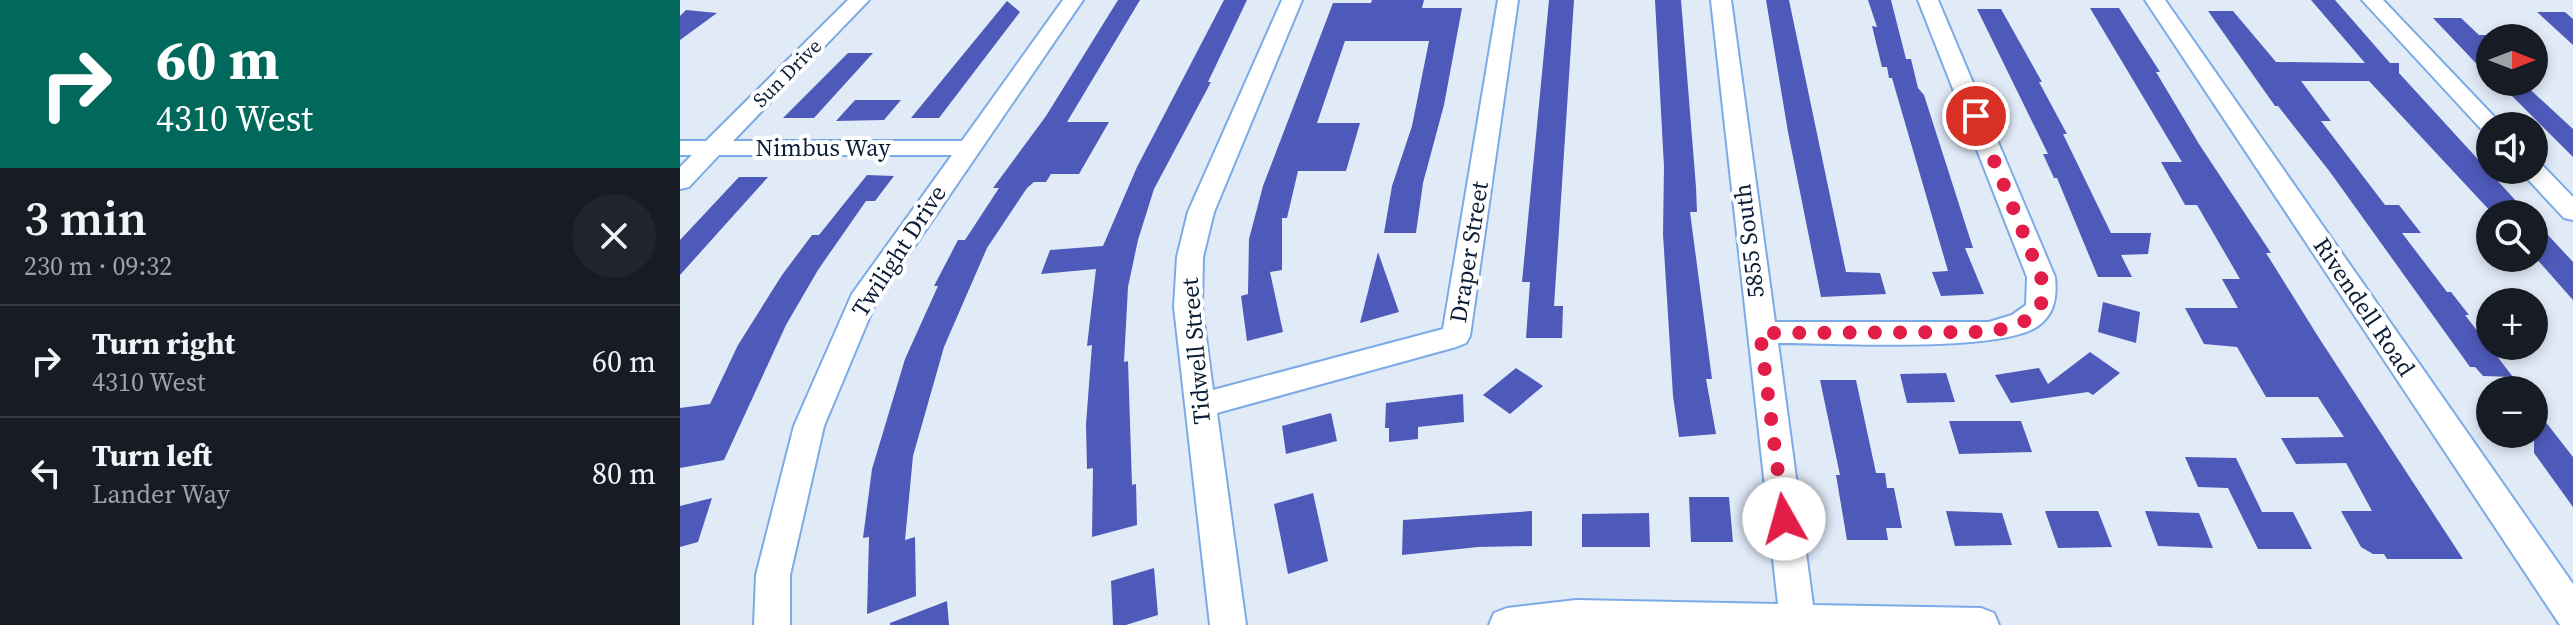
<!DOCTYPE html>
<meta charset="utf-8">
<style>
:root{--surface:#171b24;--page:#20242c;--text:#f1f3f6;--muted:#9ea1a6;--line:#363941}
body{margin:0;font-family:"Source Serif 4",serif;background:var(--page);color:var(--text);height:100vh;display:flex;flex-direction:column;font-size:30px;white-space:nowrap}
*{box-sizing:border-box;margin:0}
p{font-size:26px;color:var(--muted)}
.icon{flex:none;width:44px;height:44px;fill:none;stroke:currentColor;stroke-width:2;stroke-linecap:round;stroke-linejoin:round}
.map{position:relative;flex:1;overflow:hidden}
.sheet{display:flex;flex-direction:column;background:var(--surface);width:680px}
.sheet>*{flex:none}
.hud{background:#00695c;color:#fff;overflow:hidden}
.needle{width:52px;rotate:90deg}
.fabs{position:absolute;left:1796px;top:24px;display:grid;gap:16px}
.fabs a{display:grid;place-items:center;width:72px;height:72px;border-radius:50%;background:var(--surface);box-shadow:0 4px 12px #0003;font-size:40px}
.pin{position:absolute;display:grid;place-items:center;width:68px;height:68px;color:#fff;margin:-34px;border:4px solid #fff;border-radius:50%;box-shadow:0 2px 8px #0007}
.me{position:absolute;width:88px;margin:-44px;rotate:353deg;stroke-linejoin:round;filter:drop-shadow(0 0 6px #0008)}
.turn{display:flex;align-items:center;gap:28px;height:168px;padding:0 24px;font-size:36px}
.turn .icon{width:104px;height:104px;stroke-width:2.5}
.turn b{display:block;font-size:56px;line-height:68px}
.round{display:grid;place-items:center;flex:none;width:84px;height:84px;border-radius:42px;background:var(--page)}
.overview{display:flex;align-items:center;justify-content:space-between;height:136px;padding:0 24px}
h1{font-size:48px;font-weight:600;line-height:60px}
ul{padding:0;list-style:none}
li{display:flex;align-items:center;gap:24px;height:112px;padding:0 24px;border-top:2px solid var(--line)}
li div{flex:1}
li b{display:block;font-size:30px}
li em{font-style:normal}
main{display:flex;flex:1;min-height:0}
.map>svg:first-child{display:block}
.building{fill:#4e5ab9}
.lines{fill:none;stroke-linecap:round;stroke-linejoin:round}
.street-casing{stroke:#7babe7;stroke-width:4}
.street{fill:#fff;fill-rule:evenodd}
.route{stroke:#e11d48;stroke-width:14;stroke-dasharray:0 25.2}
.labels{text-anchor:middle;stroke-width:8;stroke-linejoin:round;paint-order:stroke}
.far-street-label{font-size:20px;fill:#0b1e35;stroke:#fff}
.street-label{font-size:24px;fill:#0b1e35;stroke:#fff}
</style>
<main>
<section class="sheet">
<div class="hud">
<div class="turn"><svg class="icon" aria-label="right" viewBox="0 0 24 24"><path d="M7 20v-9h11M14 6l5 5-5 5"/></svg><div><b>60 m</b>4310 West</div></div>
</div>
<div class="overview"><div><h1>3 min</h1><p>230 m · 09:32</p></div><a class="round"><svg class="icon" aria-label="close" viewBox="0 0 24 24"><path d="M6 6l12 12M18 6L6 18"/></svg></a></div>
<ul>
<li><svg class="icon" aria-label="right" viewBox="0 0 24 24"><path d="M7 20v-9h11M14 6l5 5-5 5"/></svg><div><b>Turn right</b><p>4310 West</p></div><em>60 m</em></li>
<li><svg class="icon" aria-label="left" viewBox="0 0 24 24"><path d="M17 20v-9H6M10 6l-5 5 5 5"/></svg><div><b>Turn left</b><p>Lander Way</p></div><em>80 m</em></li>
</ul>
</section>
<div class="map">
<svg width="1893" height="625" viewBox="0 0 1893 625">
<rect width="100%" height="100%" fill="#e1ebf8"/>
<g class="building">
<path d="M438,0H460L387,122H429L399,174H371L366,182H354L347,188L307,248L264,347L233,456L225,540L235,537L236,596L187,614L189,537L183,538L192,469L225,359L258,286H254L278,240H285L319,188H313L366,116Z"/>
<path d="M544,0H567L528,82H531L474,189L458,240L448,287L444,362L448,361L452,485L456,484L457,525L412,537L413,468L407,469L406,424L412,345L407,346L416,269L361,274L370,250L423,246L457,167Z"/>
<path d="M692,0H744L742,8H782L764,105L743,183L736,233H704L712,186L732,126L749,41H665L637,123H680L666,171H618L607,218H602V270L590,272L603,332L567,341L561,296L568,294L569,239L583,186L653,3H691Z"/>
<path d="M869,0H894L874,306H883L882,338H846L850,282H842Z"/>
<path d="M975,0H1001L1016,187L1017,212H1010L1032,379H1026L1036,434L999,437L993,396L983,234L984,167Z"/>
<path d="M1086,0H1109L1166,272L1200,273L1206,294L1141,297L1108,132Z"/>
<path d="M1188,0H1211L1226,59H1231L1238,88L1244,95L1293,248H1285L1304,294L1261,296L1252,272L1268,271L1212,78H1209L1207,67H1202L1192,26L1197,27Z"/>
<path d="M1631,0H1655L1710,63H1719V73L1848,214H1813L1689,81H1621L1651,121H1641L1705,205H1719L1741,233H1722L1767,292H1771L1789,315H1785L1833,377L1803,376L1795,367H1790L1650,172L1598,106H1595L1528,11H1553L1596,62L1685,63Z"/>
<path d="M327,1L340,12L259,118H231Z"/>
<path d="M1410,8H1439L1480,72H1476L1519,144L1591,253H1586L1639,338L1783,559H1707L1704,554H1693L1681,547L1661,511H1692L1666,463L1616,464L1601,438L1664,437L1638,397H1586L1557,347L1524,344L1505,308H1558L1542,279H1560L1517,205H1505L1481,162H1502Z"/>
<path d="M1297,9H1321L1362,82H1359L1387,134H1383L1431,233H1471L1468,254L1441,255L1452,277H1418L1377,178H1374L1363,154H1368Z"/>
<path d="M6,10L37,13L0,40V16Z"/>
<path d="M1857,12H1885L1893,19V45Z"/>
<path d="M1753,18H1781L1799,35H1810V78Z"/>
<path d="M168,53H193L134,118H103Z"/>
<path d="M1836,82H1842L1893,129V157L1827,91Z"/>
<path d="M175,100H221L204,120L156,121Z"/>
<path d="M187,175L214,176L195,201H186L138,270L106,325L44,460L0,468V408L30,404L58,345L102,275L132,235H139Z"/>
<path d="M59,177H88L0,275V240Z"/>
<path d="M1854,220L1893,262V300L1854,256Z"/>
<path d="M698,252L719,312L680,323Z"/>
<path d="M1423,302L1460,312L1456,343L1418,332Z"/>
<path d="M1410,352L1440,373L1413,395L1408,392L1331,403L1315,375L1359,368L1368,384Z"/>
<path d="M836,368L863,386L830,414L803,395Z"/>
<path d="M1266,373L1275,402L1227,403L1220,374Z"/>
<path d="M1140,380H1176L1196,473H1205L1207,488H1214L1222,528H1206L1208,540H1167L1156,475H1160Z"/>
<path d="M783,394L784,422L738,427V439L709,442V428H705L706,403Z"/>
<path d="M1854,407L1893,457V507L1854,453Z"/>
<path d="M651,413L657,441L606,454L602,426Z"/>
<path d="M1269,421H1341L1352,452L1279,454Z"/>
<path d="M1505,457L1556,458L1582,512H1613L1632,549H1578L1548,488L1518,487Z"/>
<path d="M633,493L648,561L608,574L594,504Z"/>
<path d="M1009,497H1049L1053,542H1011Z"/>
<path d="M32,498L18,542L0,547V506Z"/>
<path d="M852,511V546L798,547L722,555L723,520Z"/>
<path d="M1266,511L1322,513L1332,545L1275,546Z"/>
<path d="M1365,511H1418L1432,547L1378,548Z"/>
<path d="M1465,511L1519,513L1533,548L1478,546Z"/>
<path d="M969,513L970,547H902V514Z"/>
<path d="M474,568L478,615L446,625H433L431,581Z"/>
<path d="M267,601L269,625H210V623Z"/>
</g>
<g class="lines">
<g class="street-casing">
<g id="street">
<path d="M168,0H189L53,141H282L383,0H403L195,304L144,426L110,575V625H74L76,575L114,426L172,294L272,155H39L9,187L0,189V167L12,155H0V141H26Z"/>
<path d="M602,0H622L534,212L523,257L522,307L533,390L763,329L818,0H838L790,336L786,343L776,347L537,413L566,625H530L494,307L497,257L508,212Z"/>
<path d="M1031,0H1051L1095,322H1309L1332,315L1346,305L1347,277L1238,0H1258L1375,277C1377,296 1375,314 1358,326C1321,353 1151,343 1098,343L1133,605L1301,608L1314,613L1319,625H809L814,613L827,608L896,600L1098,604Z"/>
<path d="M1465,0H1485L1893,584V625H1880Z"/>
<path d="M1682,0H1703L1823,126H1810V133L1803,131Z"/>
<path d="M1854,163L1862,165L1893,197V220L1884,218L1844,175L1841,170H1854Z"/>
</g>
</g>
<use href="#street" class="street"/>
</g>
<g class="lines">
<path class="route" d="M1104,519L1080,333L1309,332C1342,325 1371,317 1361,277L1296,116"/>
</g>
<g class="labels">
<g class="far-street-label">
<text transform="translate(107 73) rotate(-45)" y="7">Sun Drive</text>
</g>
<g class="street-label">
<text x="143" y="156">Nimbus Way</text>
<text transform="translate(1069 241) rotate(-97)" y="8">5855 South</text>
<text transform="translate(219 251) rotate(-57)" y="8">Twilight Drive</text>
<text transform="translate(789 252) rotate(-81)" y="8">Draper Street</text>
<text transform="translate(1684 307) rotate(56)" y="8">Rivendell Road</text>
<text transform="translate(516 351) rotate(-95)" y="8">Tidwell Street</text>
</g>
</g>
</svg>
<div class="fabs">
<a><svg class="needle" viewBox="-14 -14 28 28"><path d="M0-13l5 13h-10z" fill="#e53935"/><path d="M0 13l5-13h-10z" fill="#9ea1a6"/></svg></a>
<a><svg class="icon" aria-label="sound" viewBox="0 0 24 24"><path d="M4 9h4l5-4v14l-5-4H4zM17 9q2 3 0 6"/></svg></a>
<a><svg class="icon" aria-label="search" viewBox="0 0 24 24"><circle cx="10" cy="10" r="6"/><path d="M15 15l6 6"/></svg></a>
<a>+</a>
<a>−</a>
</div>
<div class="pin" style="left:1296px;top:116px;background:#d93025"><svg class="icon" aria-label="arrive" viewBox="0 0 24 24"><path d="M6 21V4h12l-3 4 3 4H6"/></svg></div>
<svg class="me" style="left:1104px;top:519px" viewBox="-20 -20 40 40"><circle r="19" fill="#fff"/><path d="M0-13L10 11 0 6-10 11z" fill="#e11d48"/></svg>
</div>
</main>
